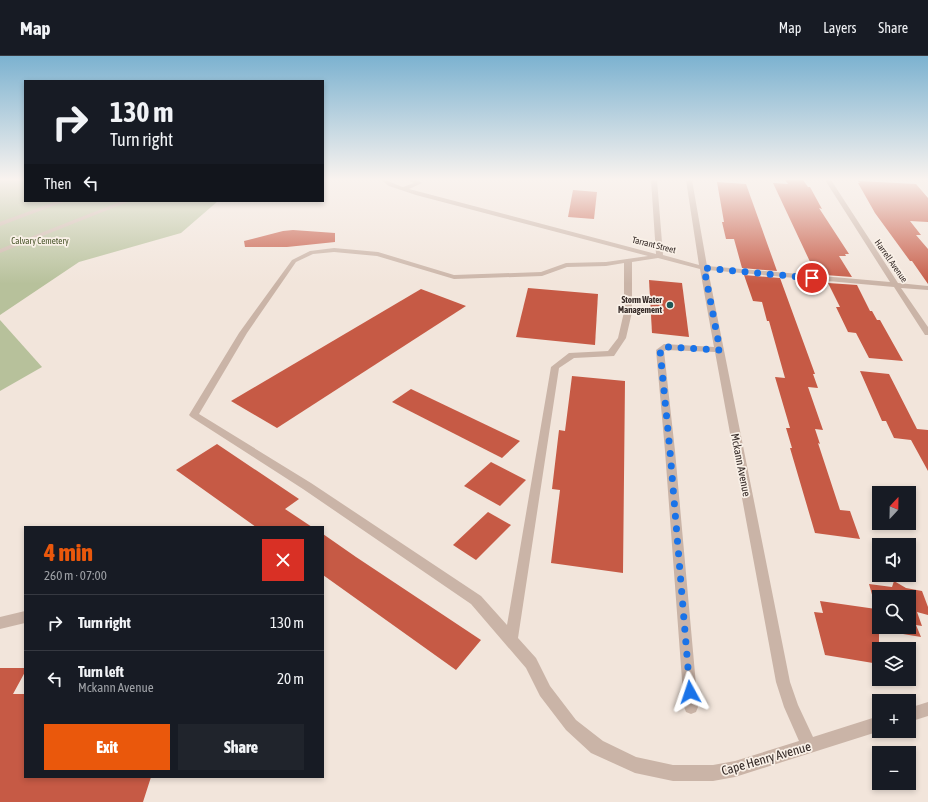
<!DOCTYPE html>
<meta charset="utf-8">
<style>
:root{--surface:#171b24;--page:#20242c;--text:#f1f3f6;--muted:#9ea1a6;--line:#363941;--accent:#ea580c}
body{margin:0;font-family:"Asap Condensed",sans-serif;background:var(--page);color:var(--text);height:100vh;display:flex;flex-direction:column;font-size:15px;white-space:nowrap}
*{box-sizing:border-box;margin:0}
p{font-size:13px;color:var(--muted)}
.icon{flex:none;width:22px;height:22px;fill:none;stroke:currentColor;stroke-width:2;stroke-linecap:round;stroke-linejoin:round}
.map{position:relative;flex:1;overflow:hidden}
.sheet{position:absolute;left:24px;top:470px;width:300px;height:252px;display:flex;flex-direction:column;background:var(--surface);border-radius:0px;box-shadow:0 2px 6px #0003}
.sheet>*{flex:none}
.guide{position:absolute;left:24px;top:24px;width:300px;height:122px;border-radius:0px;box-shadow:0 2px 6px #0003;background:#171b24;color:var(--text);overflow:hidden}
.needle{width:26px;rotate:22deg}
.tools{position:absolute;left:872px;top:430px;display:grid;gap:8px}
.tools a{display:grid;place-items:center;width:44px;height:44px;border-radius:0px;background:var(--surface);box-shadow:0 2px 6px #0003;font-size:20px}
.pin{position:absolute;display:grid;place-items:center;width:34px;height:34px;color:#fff;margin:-17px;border:2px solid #fff;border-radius:50%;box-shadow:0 1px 4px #0007}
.me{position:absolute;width:44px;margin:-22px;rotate:355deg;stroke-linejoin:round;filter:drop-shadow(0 0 3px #0008)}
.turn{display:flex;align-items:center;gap:14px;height:84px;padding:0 20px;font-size:18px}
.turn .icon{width:52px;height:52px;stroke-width:2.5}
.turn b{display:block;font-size:28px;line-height:34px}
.then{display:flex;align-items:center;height:38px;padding:0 20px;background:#0003;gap:8px;font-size:15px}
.round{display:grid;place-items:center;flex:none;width:42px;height:42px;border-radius:0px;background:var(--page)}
.head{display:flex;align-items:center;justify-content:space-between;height:68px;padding:0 20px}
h1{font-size:24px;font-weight:800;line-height:30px;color:var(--accent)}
.action{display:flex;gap:8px;margin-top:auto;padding:8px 20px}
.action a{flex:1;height:46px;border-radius:0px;background:var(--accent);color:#fff;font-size:16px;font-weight:800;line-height:46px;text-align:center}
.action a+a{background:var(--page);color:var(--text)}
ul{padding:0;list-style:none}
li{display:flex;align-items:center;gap:12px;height:56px;padding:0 20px;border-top:1px solid var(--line)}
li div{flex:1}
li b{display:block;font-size:15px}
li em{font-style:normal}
header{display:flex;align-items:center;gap:24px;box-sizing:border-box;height:56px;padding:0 20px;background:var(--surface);border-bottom:1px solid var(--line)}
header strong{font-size:19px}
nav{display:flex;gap:22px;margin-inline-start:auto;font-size:14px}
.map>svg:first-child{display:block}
.green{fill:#b7c19b}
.building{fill:#c65a45;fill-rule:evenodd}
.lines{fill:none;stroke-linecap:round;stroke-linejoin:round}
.minor{fill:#cab4a7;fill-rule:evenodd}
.route{stroke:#1a73e8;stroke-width:7;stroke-dasharray:0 12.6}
.poi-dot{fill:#1d5857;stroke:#f9f0e7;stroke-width:1.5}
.labels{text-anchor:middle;stroke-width:3.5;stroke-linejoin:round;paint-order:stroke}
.far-park-label{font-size:9px;fill:#49552b;stroke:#f9f0e7}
.far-street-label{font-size:9px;fill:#362b28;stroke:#f9f0e7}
.far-poi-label{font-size:9px;font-weight:bold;fill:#362b28;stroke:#f9f0e7;text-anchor:end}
.street-label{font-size:11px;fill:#362b28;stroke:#f9f0e7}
.near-street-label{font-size:13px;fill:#362b28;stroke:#f9f0e7}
</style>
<header>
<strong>Map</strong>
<nav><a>Map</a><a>Layers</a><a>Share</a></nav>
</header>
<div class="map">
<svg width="928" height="746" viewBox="0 0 928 746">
<rect width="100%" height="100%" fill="#f2e5db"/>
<g class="green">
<path d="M0,124H25V145H218L181,177L79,206L0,259Z"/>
<path d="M0,264L42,311L0,335Z"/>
</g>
<g class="building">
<path d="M785,124H803L808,131H810L822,153L819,152L849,198H845L846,200H839L852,221L825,219L821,210H812L773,127L788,128Z"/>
<path d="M858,125L916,128L928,142V166L910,165L921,179H916L928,193V228L912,205H910L875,157L858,127H860Z"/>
<path d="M717,126L746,128L777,215L742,212L734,183H726L722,166H724Z"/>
<path d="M573,134L597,136L594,163L568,161Z"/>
<path d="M293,174L335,177V186L287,191H245L244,185L283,175Z"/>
<path d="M744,219L780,222L815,318H813L818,332L808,331L823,374L815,373L820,388L818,387L840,454L850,455L860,483L815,477L790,392H792L786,372H790L775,321L785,322L769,265H767L762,246L753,245Z"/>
<path d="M649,224L682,227L689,281L652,277Z"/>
<path d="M828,227L857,229L870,255H872L877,264H880L903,305L869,302L856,277L848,276L836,251H840Z"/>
<path d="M528,232L598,238L595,289L516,281Z"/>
<path d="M421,233L466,250L277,372L231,345Z"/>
<path d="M860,315L889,318L917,373L928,374V415L911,384L894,382L886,365H882Z"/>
<path d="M572,320L625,325L623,517L551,507L560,434L552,433L559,374L565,375Z"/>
<path d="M411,333L520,385L502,402L392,346Z"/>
<path d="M217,388L299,443L285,453L312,471H256L176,414Z"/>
<path d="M491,406L526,424L500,450L464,430Z"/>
<path d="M488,456L511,469L476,504L453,489Z"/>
<path d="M323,478L356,501L481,584L456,614L323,519Z"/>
<path d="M894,525L906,532L922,535L928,551V559L917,556L922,570L916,569L921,581L879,574V608L825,599L814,556L823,557L820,545L876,553L869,528L892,531ZM879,541H909V571H879Z"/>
<path d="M0,612H25V616L13,638H25V721H151L143,746H0Z"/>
</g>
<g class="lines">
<g class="minor">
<path d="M381,124C389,124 396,129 403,131L414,127L408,124H416L422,127L409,133L656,198L651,124H657L663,199L699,209L686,124H692L707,210L890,226L825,124H831L898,227L928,230V234L901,232L928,271V279H925L894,231L708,214L790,626L798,649L813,681L879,660V675H880L735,721L713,725H673L635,717L591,697L566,674L540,640L526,612L471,548L303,433L191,361L189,359L239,277L292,204L310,195L334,192L378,196L454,219L541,216L566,207L606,206L648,200L416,139L389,130ZM334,196L377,200L454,223L542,220L567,211L606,210L624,207V256L618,282L608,295L569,297L551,311L507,569L481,540L311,427L199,358L247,277L296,206L313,198ZM658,202L700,213L714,291L664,288L656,294L665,395L684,651L686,656L691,658L696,656L698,651L675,395L664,295L666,294L715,296L776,626L784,651L799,685L735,705L713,709H673L636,701L603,685L576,664L550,630L536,602L518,582L559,312L574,302L614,300L626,282L632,256V206Z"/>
<path d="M57,145H66L0,170V166Z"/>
<path d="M122,145H130L0,197V193Z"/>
<path d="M25,555V567L0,573V561Z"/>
<path d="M928,646V660L909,666V652Z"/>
</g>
</g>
<linearGradient id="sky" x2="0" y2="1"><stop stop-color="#7cb2d0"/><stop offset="0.54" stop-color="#f9f3ef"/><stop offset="1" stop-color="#f9f3ef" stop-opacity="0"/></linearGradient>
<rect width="928" height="228" fill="url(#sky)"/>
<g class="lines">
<path class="route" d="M690,636L670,395L660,294L664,291H669L720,294L704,212L812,222"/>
</g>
<circle class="poi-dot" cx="670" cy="249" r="4"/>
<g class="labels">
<g class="far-park-label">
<text x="40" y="188">Calvary Cemetery</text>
</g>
<g class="far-street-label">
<text transform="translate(654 189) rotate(14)" y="3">Tarrant Street</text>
<text transform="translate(891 205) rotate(55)" y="3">Harrell Avenue</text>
</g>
<g class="far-poi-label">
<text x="662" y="247">Storm Water<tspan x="662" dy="10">Management</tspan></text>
</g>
<g class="street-label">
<text transform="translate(741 409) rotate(79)" y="4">Mckann Avenue</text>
</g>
<g class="near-street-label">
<text transform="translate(766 702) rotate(-16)" y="5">Cape Henry Avenue</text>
</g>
</g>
</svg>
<div class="tools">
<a><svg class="needle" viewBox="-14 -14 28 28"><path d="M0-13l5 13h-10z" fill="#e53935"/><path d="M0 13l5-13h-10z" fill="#9ea1a6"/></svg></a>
<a><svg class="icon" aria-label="sound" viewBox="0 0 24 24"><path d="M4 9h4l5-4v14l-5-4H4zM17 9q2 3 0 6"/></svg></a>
<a><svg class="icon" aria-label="search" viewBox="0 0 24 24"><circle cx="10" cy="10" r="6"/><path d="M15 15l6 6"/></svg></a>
<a><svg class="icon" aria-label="layers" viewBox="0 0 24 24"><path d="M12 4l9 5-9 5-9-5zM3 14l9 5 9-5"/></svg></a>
<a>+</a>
<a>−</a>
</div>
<div class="pin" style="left:812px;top:222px;background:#d93025"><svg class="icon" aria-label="arrive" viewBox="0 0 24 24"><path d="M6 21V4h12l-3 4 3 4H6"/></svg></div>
<svg class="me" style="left:690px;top:636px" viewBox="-20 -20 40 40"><path d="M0-17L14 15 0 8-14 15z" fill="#1a73e8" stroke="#fff" stroke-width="4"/></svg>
<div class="guide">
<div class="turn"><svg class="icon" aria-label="right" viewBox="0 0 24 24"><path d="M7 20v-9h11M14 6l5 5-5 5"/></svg><div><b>130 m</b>Turn right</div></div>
<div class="then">Then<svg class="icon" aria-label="left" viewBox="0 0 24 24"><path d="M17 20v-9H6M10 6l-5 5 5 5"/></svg></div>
</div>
<section class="sheet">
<div class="head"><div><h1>4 min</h1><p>260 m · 07:00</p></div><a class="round" style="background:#d93025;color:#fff"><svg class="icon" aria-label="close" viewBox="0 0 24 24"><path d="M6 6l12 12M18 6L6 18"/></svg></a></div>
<ul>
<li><svg class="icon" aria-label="right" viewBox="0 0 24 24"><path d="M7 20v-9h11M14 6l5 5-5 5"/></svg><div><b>Turn right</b></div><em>130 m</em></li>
<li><svg class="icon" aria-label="left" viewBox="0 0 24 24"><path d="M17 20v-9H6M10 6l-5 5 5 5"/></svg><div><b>Turn left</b><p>Mckann Avenue</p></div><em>20 m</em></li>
</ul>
<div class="action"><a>Exit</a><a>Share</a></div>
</section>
</div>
